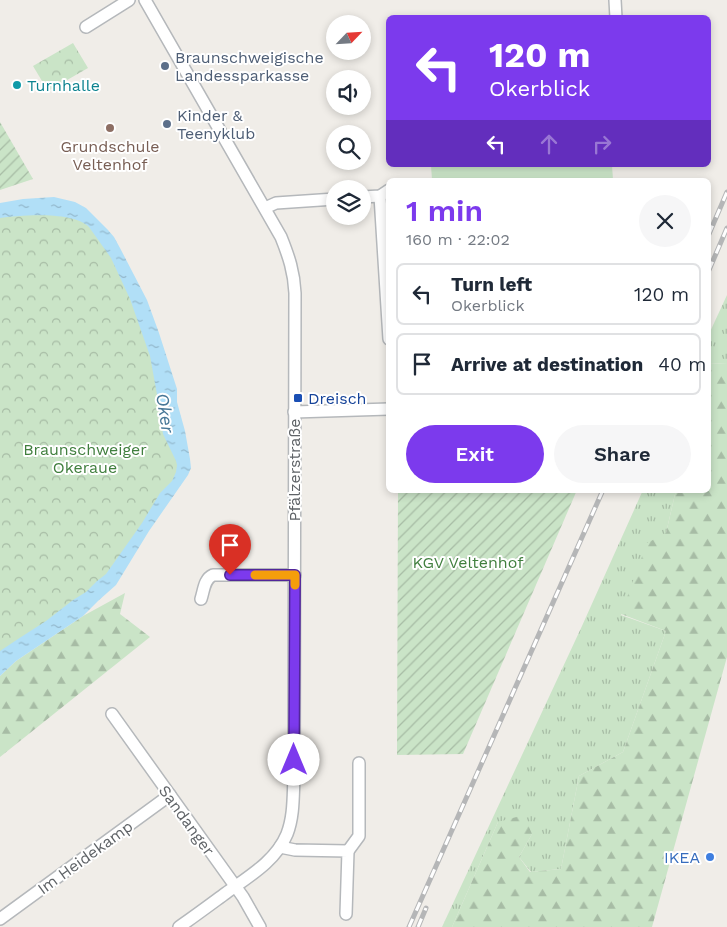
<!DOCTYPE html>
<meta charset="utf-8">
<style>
:root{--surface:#fff;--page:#f6f6f7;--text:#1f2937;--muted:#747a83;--line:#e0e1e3;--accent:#7c3aed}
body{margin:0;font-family:"Work Sans",sans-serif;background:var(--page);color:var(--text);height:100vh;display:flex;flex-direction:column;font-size:19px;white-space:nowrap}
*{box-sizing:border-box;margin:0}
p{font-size:16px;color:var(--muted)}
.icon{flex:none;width:28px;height:28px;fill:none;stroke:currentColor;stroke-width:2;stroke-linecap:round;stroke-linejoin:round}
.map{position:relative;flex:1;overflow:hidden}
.side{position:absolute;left:386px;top:178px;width:325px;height:315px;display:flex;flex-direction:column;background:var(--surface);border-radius:8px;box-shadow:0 2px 8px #0003}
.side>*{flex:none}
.hud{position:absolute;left:386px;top:15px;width:325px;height:152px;border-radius:8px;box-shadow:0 2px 8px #0003;background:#7c3aed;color:#fff;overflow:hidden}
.needle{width:32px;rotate:65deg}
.buttons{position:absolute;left:326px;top:15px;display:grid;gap:10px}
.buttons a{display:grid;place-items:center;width:45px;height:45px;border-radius:50%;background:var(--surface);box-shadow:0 2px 8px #0003;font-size:25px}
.pin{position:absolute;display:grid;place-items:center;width:42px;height:42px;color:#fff;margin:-51px -21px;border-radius:50% 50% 50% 0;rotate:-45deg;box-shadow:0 0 5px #0007}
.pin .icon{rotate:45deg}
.me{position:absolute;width:55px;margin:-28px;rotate:0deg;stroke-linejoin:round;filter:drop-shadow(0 0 4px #0008)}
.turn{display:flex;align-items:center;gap:18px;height:105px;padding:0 20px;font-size:22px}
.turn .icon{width:65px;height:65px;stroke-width:2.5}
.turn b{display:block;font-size:35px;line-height:42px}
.lanes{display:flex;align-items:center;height:48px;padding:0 20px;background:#0003;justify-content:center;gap:25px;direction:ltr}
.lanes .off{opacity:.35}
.round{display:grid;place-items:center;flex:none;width:52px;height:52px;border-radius:26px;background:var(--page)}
.summary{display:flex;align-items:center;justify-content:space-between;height:85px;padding:0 20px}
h1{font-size:30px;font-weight:600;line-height:38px;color:var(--accent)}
.cta{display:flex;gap:10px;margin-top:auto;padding:10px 20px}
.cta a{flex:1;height:58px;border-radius:30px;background:var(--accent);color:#fff;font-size:20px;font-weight:600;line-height:58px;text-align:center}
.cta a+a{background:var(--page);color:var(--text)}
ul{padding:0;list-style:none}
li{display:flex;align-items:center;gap:15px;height:62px;margin:0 10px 8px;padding:0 10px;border:2px solid var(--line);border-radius:8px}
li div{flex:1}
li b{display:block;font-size:19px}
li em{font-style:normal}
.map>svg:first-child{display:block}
.grass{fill:url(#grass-tufts)}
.forest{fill:url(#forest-firs)}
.park{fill:url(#park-crowns)}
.garden{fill:url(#garden-furrows)}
.pitch{fill:#cae4c7}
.water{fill:url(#water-ripples)}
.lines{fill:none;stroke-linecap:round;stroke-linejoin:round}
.minor-casing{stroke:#b5b8bb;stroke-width:14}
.minor{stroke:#fff;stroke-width:11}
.rail-casing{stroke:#b5b6b7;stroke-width:5}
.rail{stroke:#fff;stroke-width:3;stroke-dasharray:9;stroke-linecap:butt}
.route-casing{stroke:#51269a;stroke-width:12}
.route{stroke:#7c3aed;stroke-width:9}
.slow{stroke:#f59e0b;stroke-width:9}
.service-dot{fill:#5c6f8a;stroke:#fff;stroke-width:2}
.culture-dot{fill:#0f9aa8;stroke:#fff;stroke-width:2}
.education-dot{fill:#8d6e63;stroke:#fff;stroke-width:2}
.transit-dot{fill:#1a4fb4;stroke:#fff;stroke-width:2}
.shop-dot{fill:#3f7fe0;stroke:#fff;stroke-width:2}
.labels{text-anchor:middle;stroke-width:4;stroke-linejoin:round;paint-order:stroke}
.service-label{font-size:16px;fill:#4e5e75;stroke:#fff;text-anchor:start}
.culture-label{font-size:16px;fill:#0d838f;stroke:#fff;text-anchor:start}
.education-label{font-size:16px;fill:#785e54;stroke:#fff}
.transit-label{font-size:16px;fill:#164399;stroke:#fff;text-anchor:start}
.park-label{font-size:16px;fill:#407f3e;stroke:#fff}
.street-label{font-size:16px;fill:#5f6367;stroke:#fff}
.shop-label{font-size:16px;fill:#366cbe;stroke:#fff;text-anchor:end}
.water-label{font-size:18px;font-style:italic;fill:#477797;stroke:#fff}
</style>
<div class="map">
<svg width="727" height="927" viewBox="0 0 727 927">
<defs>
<pattern id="grass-tufts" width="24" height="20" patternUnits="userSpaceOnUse" patternTransform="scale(1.25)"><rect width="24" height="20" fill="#cae4c7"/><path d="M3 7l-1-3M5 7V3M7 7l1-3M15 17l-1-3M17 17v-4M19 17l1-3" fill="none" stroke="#a7bca5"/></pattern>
<pattern id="forest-firs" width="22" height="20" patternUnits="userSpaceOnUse" patternTransform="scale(1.25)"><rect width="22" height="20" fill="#cae4c7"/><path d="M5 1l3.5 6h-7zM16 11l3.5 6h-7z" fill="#a7bca5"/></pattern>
<pattern id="park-crowns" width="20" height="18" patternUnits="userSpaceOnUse" patternTransform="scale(1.25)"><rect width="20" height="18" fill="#cae4c7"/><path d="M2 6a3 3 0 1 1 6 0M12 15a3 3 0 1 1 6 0" fill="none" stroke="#a7bca5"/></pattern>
<pattern id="garden-furrows" width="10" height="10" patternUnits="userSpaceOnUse" patternTransform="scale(1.25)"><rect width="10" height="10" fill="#cae4c7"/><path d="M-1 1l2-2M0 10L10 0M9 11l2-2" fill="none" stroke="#a7bca5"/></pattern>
<pattern id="water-ripples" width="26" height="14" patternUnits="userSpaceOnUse" patternTransform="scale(1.25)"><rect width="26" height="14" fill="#b1dff7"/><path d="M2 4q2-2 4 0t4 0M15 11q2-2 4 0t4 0" fill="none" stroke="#93b8cc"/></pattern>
</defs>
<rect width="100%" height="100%" fill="#f0ede8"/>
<g class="grass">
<path d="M727,295V364L709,363V334Z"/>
<path d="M643,490H676L666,533L621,615L666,631L623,752L579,776L561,869L531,872L519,857L532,834L498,822L452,927H442L582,626Z"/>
</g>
<g class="forest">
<path d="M709,363L727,364V657L652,927H452L498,822L524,815L532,834L519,857L530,872L561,869L579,776L623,752L666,631L621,614L647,543L666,533L676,490H709Z"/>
<path d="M125,593L120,614L150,637L0,757V676L16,661L83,616Z"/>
</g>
<g class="park">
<path d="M73,43L88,68L48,91L33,66Z"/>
<path d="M0,205L87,219L114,252L147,321L182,462L177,478L111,583L0,666Z"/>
</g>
<g class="garden">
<path d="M0,122L33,179L0,190Z"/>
<path d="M398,490H577L463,754L397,755Z"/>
</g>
<path class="pitch" d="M431,165H612L613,180H432Z"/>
<path class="water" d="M54,197L75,202L86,208L108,230L114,237L120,248L147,300L159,333L177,389V402L185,431L190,459L191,468L188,475L149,531L116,585L98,601L83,616L16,661L0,676V651L18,639L46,621L73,600L86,592L97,581L106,574L142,523L160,493L172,481L176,472L177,465L176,461L163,434L158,400L150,356L130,299L111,258L89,227C73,211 22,215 0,218V203L23,199Z"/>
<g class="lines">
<g class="minor-casing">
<g id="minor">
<path d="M145,0L281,237C289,257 294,272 295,293L294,777C293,796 294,816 287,834C276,861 248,877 226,893C211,904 195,916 179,927"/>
<path d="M615,0L616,18"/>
<path d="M86,27L129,0"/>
<path d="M380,196L389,339"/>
<path d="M362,197L380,196L389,190"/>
<path d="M265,208L276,203L335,199"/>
<path d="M294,412L389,409"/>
<path d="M201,599C204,590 204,579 213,575H295"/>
<path d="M112,714L243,897L260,927"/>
<path d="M280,847L295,850L348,851L346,914"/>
<path d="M348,851L359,836V763"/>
<path d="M0,919L170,795"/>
</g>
</g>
<use href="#minor" class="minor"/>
<g class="rail-casing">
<g id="rail">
<path d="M709,234L727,192"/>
<path d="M709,270L727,228"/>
<path d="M409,927L603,490"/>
<path d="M418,927L426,908"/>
</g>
</g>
<use href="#rail" class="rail"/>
</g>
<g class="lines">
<g class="route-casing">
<path id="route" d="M230,575H295L294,760"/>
</g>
<use href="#route" class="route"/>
<path class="slow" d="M255,575H295V585"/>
</g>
<g class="service-dot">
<circle cx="165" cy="66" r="5"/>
<circle cx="167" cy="124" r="5"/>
</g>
<circle class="culture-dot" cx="17" cy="85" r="5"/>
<circle class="education-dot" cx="110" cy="128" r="5"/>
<rect class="transit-dot" x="293" y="393" width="10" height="10" rx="2.5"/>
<circle class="shop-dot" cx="710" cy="857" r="5"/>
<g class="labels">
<g class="service-label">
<text x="175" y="63">Braunschweigische<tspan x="175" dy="18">Landessparkasse</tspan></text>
<text x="177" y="121">Kinder &amp;<tspan x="177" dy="18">Teenyklub</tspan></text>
</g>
<g class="culture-label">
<text x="27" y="91">Turnhalle</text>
</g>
<g class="education-label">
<text x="110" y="152">Grundschule<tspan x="110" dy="18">Veltenhof</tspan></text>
</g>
<g class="transit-label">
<text x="308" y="404">Dreisch</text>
</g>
<g class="park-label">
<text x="85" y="455">Braunschweiger<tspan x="85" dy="18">Okeraue</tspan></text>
<text x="468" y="568">KGV Veltenhof</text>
</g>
<g class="street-label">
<text transform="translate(294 470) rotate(-90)" y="6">Pfälzerstraße</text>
<text transform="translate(187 820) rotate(54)" y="6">Sandanger</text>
<text transform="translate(85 857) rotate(-36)" y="6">Im Heidekamp</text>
</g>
<g class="shop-label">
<text x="700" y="863">IKEA</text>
</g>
<g class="water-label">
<text transform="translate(165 413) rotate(81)" y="6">Oker</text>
</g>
</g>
</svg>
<div class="buttons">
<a><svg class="needle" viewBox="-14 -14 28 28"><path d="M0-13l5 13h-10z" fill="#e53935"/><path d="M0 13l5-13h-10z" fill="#747a83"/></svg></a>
<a><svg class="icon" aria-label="sound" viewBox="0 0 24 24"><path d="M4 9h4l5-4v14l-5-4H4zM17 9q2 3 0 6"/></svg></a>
<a><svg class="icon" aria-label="search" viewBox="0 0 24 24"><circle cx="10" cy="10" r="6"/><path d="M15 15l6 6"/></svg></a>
<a><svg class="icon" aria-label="layers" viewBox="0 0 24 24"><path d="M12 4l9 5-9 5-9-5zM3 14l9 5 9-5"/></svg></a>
</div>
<div class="pin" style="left:230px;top:575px;background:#d93025"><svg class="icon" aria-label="arrive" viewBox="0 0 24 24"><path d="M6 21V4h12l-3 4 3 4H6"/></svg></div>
<svg class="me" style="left:294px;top:760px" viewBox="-20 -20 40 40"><circle r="19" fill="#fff"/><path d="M0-13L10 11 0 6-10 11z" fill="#7c3aed"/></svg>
<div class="hud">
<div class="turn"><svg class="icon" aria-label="left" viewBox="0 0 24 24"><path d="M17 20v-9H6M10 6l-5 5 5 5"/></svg><div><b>120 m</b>Okerblick</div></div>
<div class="lanes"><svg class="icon" aria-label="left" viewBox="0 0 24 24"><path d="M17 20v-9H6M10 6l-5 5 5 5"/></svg><svg class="icon off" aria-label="ahead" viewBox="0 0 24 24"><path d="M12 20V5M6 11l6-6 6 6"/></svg><svg class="icon off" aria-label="right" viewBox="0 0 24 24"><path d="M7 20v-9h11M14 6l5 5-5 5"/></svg></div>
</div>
<section class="side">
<div class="summary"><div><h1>1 min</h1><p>160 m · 22:02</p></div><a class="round"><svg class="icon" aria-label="close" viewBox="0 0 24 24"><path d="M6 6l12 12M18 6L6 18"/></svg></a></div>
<ul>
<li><svg class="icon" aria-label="left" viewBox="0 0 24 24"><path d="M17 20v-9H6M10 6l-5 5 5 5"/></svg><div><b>Turn left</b><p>Okerblick</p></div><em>120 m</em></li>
<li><svg class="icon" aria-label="arrive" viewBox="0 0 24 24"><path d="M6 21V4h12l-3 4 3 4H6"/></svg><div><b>Arrive at destination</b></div><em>40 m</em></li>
</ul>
<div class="cta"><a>Exit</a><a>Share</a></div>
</section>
</div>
